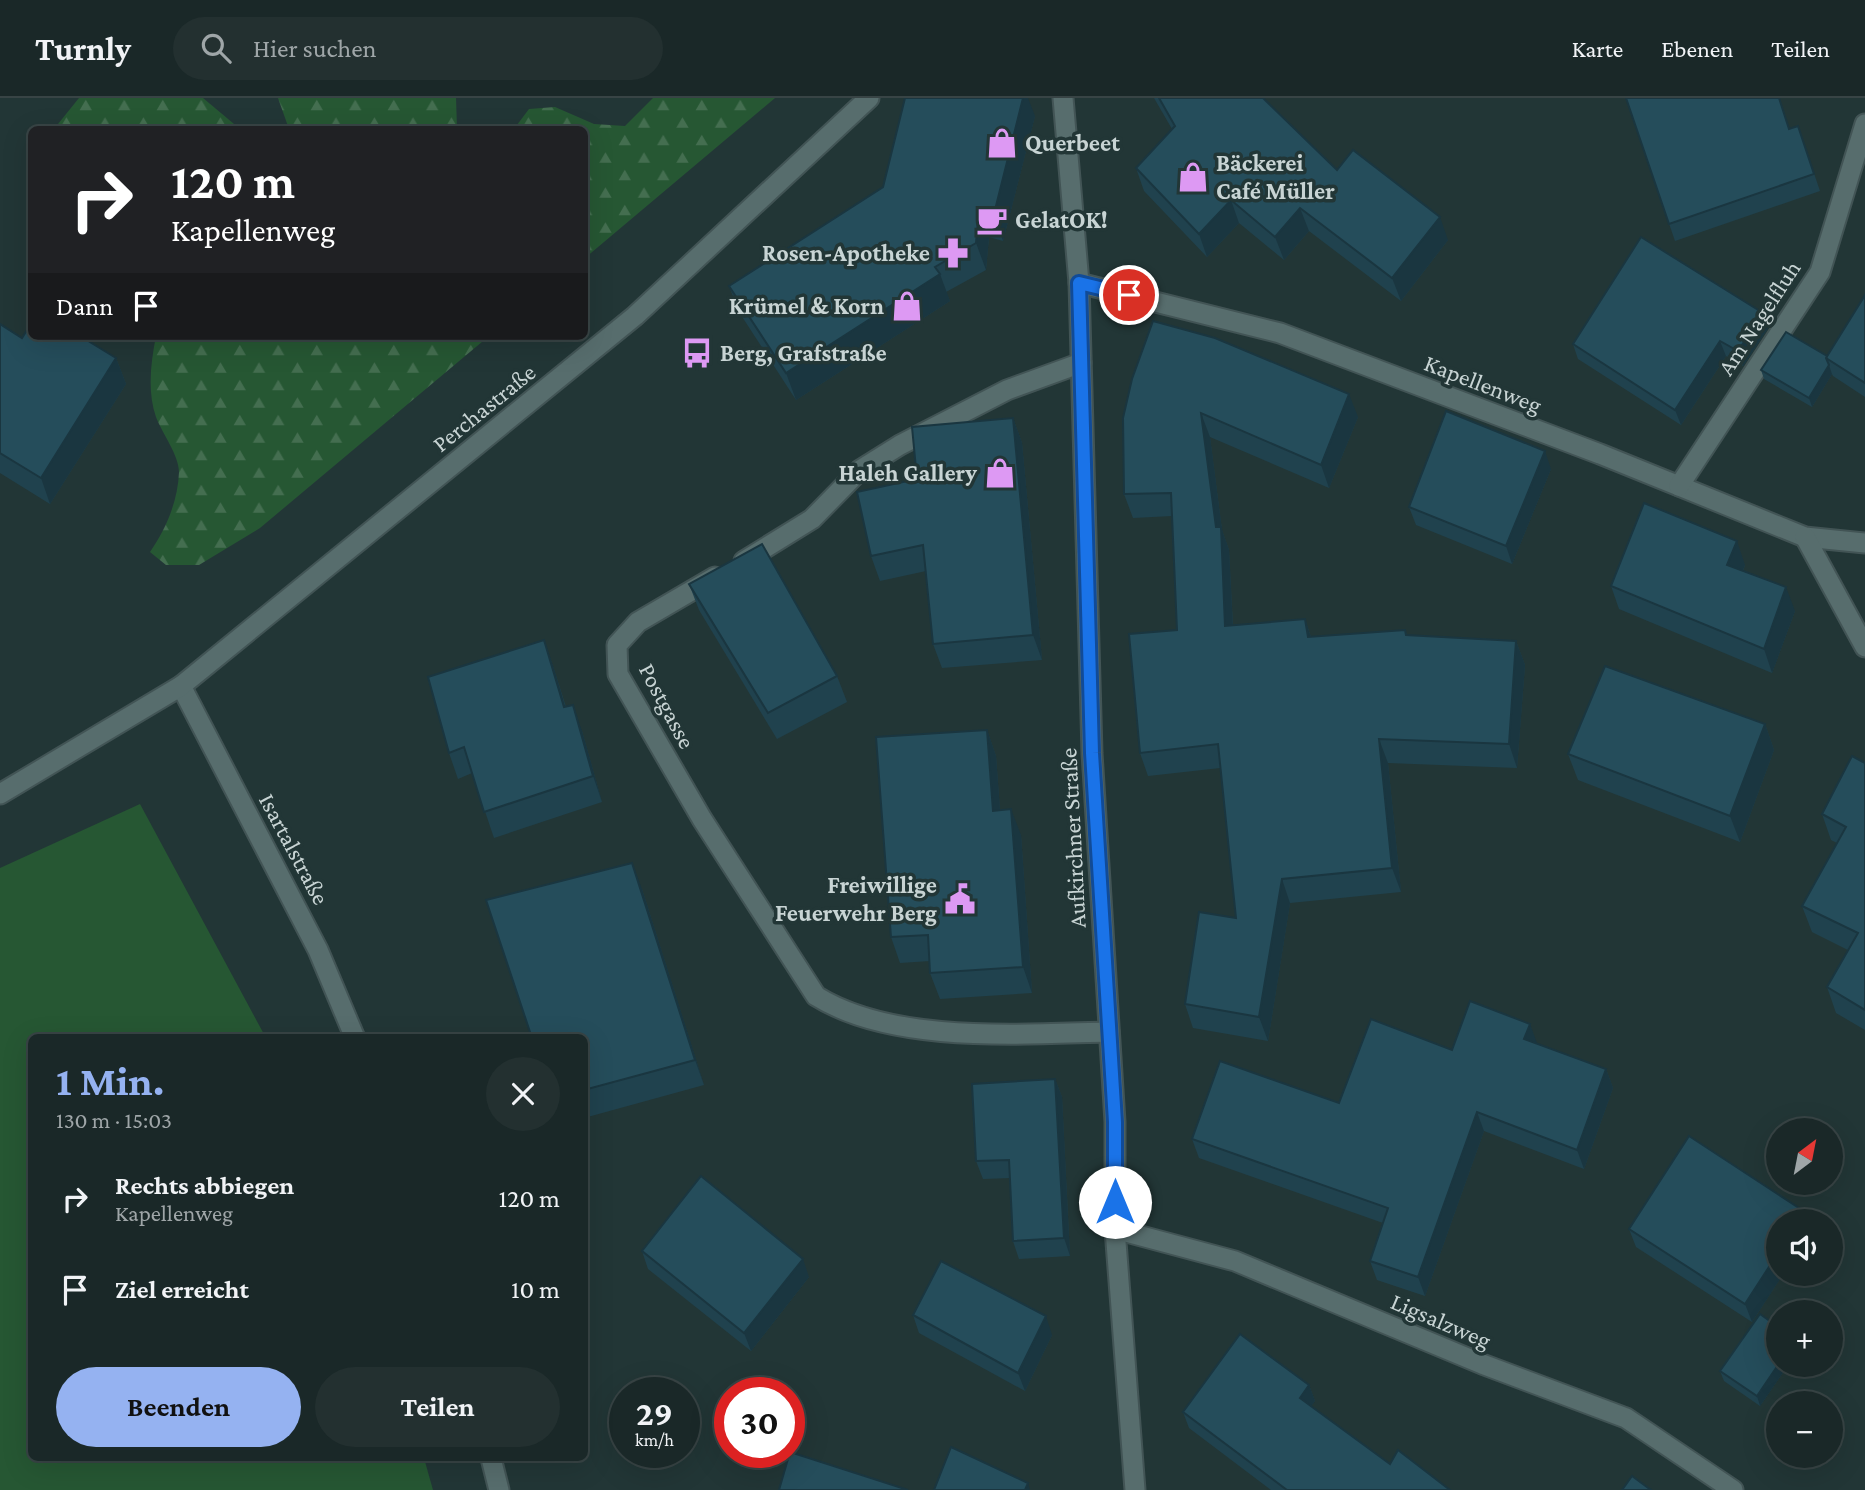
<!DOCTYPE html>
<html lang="de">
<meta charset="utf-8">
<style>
:root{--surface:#1a2828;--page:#233030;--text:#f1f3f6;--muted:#9fa6a8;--line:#384445;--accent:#95b2f1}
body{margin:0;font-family:"Crimson Pro",serif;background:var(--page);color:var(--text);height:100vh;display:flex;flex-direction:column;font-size:26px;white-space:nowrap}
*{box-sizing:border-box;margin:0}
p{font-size:23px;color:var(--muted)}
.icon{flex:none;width:38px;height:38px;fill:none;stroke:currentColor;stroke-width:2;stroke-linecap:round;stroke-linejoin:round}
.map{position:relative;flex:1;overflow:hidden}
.panel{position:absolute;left:28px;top:936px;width:560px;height:427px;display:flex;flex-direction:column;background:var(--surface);border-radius:10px;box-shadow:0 7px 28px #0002,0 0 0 2px var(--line)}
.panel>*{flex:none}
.hud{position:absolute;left:28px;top:28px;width:560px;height:214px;border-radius:10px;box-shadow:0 7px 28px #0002,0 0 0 2px var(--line);background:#202124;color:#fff;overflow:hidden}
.needle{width:46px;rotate:32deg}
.fabs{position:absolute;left:1766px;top:1020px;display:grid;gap:14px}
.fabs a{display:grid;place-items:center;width:77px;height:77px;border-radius:50%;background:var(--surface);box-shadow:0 7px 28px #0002,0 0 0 2px var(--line);font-size:35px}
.speed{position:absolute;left:609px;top:1279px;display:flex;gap:14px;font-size:35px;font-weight:700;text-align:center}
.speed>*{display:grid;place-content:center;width:91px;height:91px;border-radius:50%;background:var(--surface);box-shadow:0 7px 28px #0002,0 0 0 2px var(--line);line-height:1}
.speed small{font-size:18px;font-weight:400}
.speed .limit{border:10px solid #d22;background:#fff;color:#111}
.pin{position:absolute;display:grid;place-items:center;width:60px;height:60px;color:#fff;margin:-30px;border:4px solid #fff;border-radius:50%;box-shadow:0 2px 7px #0007}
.me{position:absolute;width:77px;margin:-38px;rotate:0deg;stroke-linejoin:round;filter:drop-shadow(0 0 5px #0008)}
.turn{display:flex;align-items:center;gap:24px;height:147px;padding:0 28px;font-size:32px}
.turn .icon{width:91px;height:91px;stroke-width:2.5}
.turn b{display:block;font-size:49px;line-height:60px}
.then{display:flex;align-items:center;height:66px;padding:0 28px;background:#0003;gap:14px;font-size:26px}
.round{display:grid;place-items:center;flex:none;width:74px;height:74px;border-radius:37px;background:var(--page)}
.headline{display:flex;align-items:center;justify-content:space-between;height:119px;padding:0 28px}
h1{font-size:42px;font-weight:700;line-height:52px;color:var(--accent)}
.button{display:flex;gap:14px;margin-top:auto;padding:14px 28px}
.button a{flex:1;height:80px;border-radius:42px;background:var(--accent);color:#111;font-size:28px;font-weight:700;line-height:80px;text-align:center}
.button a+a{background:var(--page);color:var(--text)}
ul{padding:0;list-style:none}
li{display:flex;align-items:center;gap:21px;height:91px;padding:0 28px}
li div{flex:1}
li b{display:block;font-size:26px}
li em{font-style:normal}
header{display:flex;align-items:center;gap:42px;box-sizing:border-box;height:98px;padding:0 35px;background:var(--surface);border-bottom:2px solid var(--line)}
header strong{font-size:33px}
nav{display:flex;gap:38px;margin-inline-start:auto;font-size:24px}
.search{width:490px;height:63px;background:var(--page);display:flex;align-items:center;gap:18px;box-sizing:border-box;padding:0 24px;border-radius:38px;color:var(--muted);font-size:26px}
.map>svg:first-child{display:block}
.forest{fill:url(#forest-firs)}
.green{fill:#265733}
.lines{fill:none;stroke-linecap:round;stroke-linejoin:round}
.minor-casing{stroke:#425455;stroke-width:23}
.secondary-casing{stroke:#425455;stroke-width:23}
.minor{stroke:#576d6d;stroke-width:19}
.secondary{stroke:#576d6d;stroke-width:19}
.wall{fill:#20424e}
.shaded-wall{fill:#1a3640}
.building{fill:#254d5b;stroke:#1a3640;stroke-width:2}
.route-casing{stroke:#114b97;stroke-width:18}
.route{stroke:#1a73e8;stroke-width:12}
.labels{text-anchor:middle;stroke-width:7;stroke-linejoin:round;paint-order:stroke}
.poi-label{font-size:24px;font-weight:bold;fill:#c8d4d4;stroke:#223636;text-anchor:start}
.street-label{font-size:24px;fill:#c8d4d4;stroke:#223636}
</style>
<header>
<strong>Turnly</strong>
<div class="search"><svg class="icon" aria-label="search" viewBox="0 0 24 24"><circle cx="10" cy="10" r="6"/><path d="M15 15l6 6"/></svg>Hier suchen</div>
<nav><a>Karte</a><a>Ebenen</a><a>Teilen</a></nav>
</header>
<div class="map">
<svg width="1865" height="1392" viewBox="0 0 1865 1392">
<defs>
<pattern id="forest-firs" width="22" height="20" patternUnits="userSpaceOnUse" patternTransform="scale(1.75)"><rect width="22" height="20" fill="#265733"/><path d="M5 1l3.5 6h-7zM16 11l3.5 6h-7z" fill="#446e50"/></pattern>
</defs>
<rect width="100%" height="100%" fill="#223636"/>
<g class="forest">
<path d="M79,0H203L240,31H54Z"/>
<path d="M278,0H456L457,31H289Z"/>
<path d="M653,0H775L585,160L584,32L514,31L529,11L555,9L594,26L625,28Z"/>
<path d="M156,238H489L260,430L199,467H166L150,454C166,431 178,403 179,374C179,357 162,335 156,319C147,293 151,264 156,238Z"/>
</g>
<path class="green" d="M140,706L266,940H32V1360H424L433,1392H0V770Z"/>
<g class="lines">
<g class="minor-casing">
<g id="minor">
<path d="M1063,0L1079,185L1092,655L1115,1024V1131L1135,1392"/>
<path d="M1079,185L1280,235L1600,356L1805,439L1865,445"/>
<path d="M1679,388L1820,174L1865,26"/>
<path d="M1805,439L1865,549"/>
<path d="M744,463L812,421L860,372L900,347L1007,292L1081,265"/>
<path d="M715,479L638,524L617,547L618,576L702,721L816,898C893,946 1020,936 1109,934"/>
<path d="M1115,1131L1235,1163L1482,1266L1626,1320L1733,1392"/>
</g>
</g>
<g class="secondary-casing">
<g id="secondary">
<path d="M181,588L318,852L355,940"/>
<path d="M0,696L181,588L635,218L869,0"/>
<path d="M491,1360L499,1392"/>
</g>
</g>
<use href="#minor" class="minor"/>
<use href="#secondary" class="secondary"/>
</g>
<g class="wall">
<path d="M1154,0H1263L1337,72L1448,142L1401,203L1309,133L1284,162L1239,125L1207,159L1144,93L1136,70L1172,31Z"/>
<path d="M1626,0H1779L1789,31L1798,28L1820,93L1675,143Z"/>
<path d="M1035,18L1003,143L989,139L986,172L946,194L950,203L796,302L739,214L729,188Z"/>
<path d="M1865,197V299L1833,278L1832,276L1812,309L1764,281L1761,272L1827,258Z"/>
<path d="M0,226L22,240L116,260L126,286L50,406L0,375Z"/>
<path d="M1768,230L1743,268L1726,258L1681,327L1578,261L1573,246Z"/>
<path d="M1132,281L1358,319L1329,390L1210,339L1222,432L1229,452L1233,527L1305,521L1311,539L1405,532L1407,537L1516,543L1525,567L1517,670L1388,665L1401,794L1290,805L1268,943L1193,930L1185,906L1236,820L1220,670L1148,678L1140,655L1177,532L1172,418L1133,420L1124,396Z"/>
<path d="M1013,320L1022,345L1042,562L942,570L933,546L926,473L880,483L871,458L917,381Z"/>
<path d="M1551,371L1512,466L1416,427L1409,409Z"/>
<path d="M1745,467L1743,473L1795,513L1772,575L1619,511L1611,488Z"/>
<path d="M689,486L837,578L847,604L777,641L699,512Z"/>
<path d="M544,542L553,568L566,609L582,633L602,704L494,740L472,675L458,681L449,655Z"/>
<path d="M1765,626L1774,652L1740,744L1578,682L1568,656Z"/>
<path d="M987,632L996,658L1000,712L1021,737L1032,895L940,901L930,875V863L900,865L891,839Z"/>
<path d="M1865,665V932L1836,915L1827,889L1848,852L1812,834L1802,808L1837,745L1831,742L1822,716Z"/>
<path d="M642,791L704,987L584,1020V940Z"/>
<path d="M1530,926L1536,946L1606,971L1613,990L1584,1071L1484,1033L1425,1198L1377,1182L1370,1163L1383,1125L1199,1060L1192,1041L1339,1005L1452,952Z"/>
<path d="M1055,981L1062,999L1070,1158L1019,1161L1013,1143L1010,1080L983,1081L976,1063Z"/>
<path d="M1805,1114L1809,1124H1778V1176H1783L1752,1224L1636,1149L1629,1131Z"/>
<path d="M642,1153L809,1179L751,1253L648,1171Z"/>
<path d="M913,1217L1052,1237L1025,1293L919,1235Z"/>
<path d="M1778,1267H1788L1760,1308L1724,1283L1720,1273Z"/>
<path d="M1309,1287L1315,1303L1311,1308L1390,1366L1450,1392H1271L1189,1330L1183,1314Z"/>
</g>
<g class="shaded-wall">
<path d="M1023,0H1028L1035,18L1003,143L994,116Z"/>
<path d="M1231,102L1239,125L1207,159L1199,136Z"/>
<path d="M1300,110L1309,133L1284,162L1275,139Z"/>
<path d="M979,112L989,139L986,172L976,145Z"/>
<path d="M1440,119L1448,142L1401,203L1392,180Z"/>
<path d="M940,176L950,203L796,302L786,275Z"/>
<path d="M1763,215L1768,230L1743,268L1738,253Z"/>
<path d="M1720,243L1726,258L1681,327L1675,312Z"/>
<path d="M116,260L126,286L50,406L41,380Z"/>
<path d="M1829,267L1832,276L1812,309L1809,300Z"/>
<path d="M1349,296L1358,319L1329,390L1321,367Z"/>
<path d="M1201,315L1210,339L1222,432L1229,452L1234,551L1225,528L1216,429Z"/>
<path d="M1013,320L1022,345L1042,562L1033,537Z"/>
<path d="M1545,353L1551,371L1512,466L1506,448Z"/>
<path d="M1737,443L1745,467L1736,490L1727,467Z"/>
<path d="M1786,489L1795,513L1772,575L1764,551Z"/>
<path d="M1305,521L1313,545L1308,539Z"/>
<path d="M544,542L553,568L573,635L564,609Z"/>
<path d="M1516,543L1525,567L1517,670L1509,646Z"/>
<path d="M573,607L582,633L602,704L593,678Z"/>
<path d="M1765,626L1774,652L1740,744L1730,718Z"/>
<path d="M987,632L996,658L1002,739L993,713Z"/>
<path d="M1379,641L1388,665L1401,794L1392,770Z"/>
<path d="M1011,711L1021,737L1032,895L1023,869Z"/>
<path d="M632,765L642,791L704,987L695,962Z"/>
<path d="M1282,781L1290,805L1268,943L1259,919Z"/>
<path d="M1530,926L1537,945L1531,960L1524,941Z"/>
<path d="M1606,971L1613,990L1584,1071L1577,1052Z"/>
<path d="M1055,981L1062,999L1070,1158L1064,1140Z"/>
<path d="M1477,1014L1484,1033L1425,1198L1418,1179Z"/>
<path d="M1805,1114L1809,1124H1799Z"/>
<path d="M1778,1155V1176H1783L1752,1224L1745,1206Z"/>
<path d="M803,1161L809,1179L751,1253L744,1235Z"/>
<path d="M1046,1218L1052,1237L1025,1293L1018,1275Z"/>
<path d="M1778,1267H1788L1760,1308L1757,1298Z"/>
<path d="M1309,1287L1315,1303L1305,1316L1300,1300Z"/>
<path d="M1028,1385L1030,1392H1025Z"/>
</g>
<g class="building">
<path d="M905,0H1023L994,116L979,112L976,145L935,169L940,176L786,275L729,188L883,89Z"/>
<path d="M1159,0H1263L1337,72L1353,52L1440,119L1392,180L1300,110L1275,139L1231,102L1199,136L1136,70L1175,28Z"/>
<path d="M1626,0H1779L1789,31L1798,28L1814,76L1669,126Z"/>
<path d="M1641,139L1763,215L1738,253L1720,243L1675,312L1573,246Z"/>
<path d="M1865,197V285L1826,260Z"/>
<path d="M1153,223L1215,240L1349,296L1321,367L1201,315L1216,429H1221L1225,528L1305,521L1308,539L1405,532L1406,537L1516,543L1509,646L1379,641L1392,770L1282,781L1259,919L1185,906L1199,814L1236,820L1218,646L1140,655L1129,536L1177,532L1171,395L1124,396L1123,320L1132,281Z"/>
<path d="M32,224V238H80L116,260L41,380L0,355V226L22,240Z"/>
<path d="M1786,234L1827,258L1826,260L1829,267L1809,300L1761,272Z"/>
<path d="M1446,313L1545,353L1506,448L1409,409Z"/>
<path d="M1013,320L1033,537L933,546L923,447L871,458L857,394L917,381L912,329Z"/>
<path d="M1644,405L1737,443L1727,467L1786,489L1764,551L1611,488Z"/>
<path d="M762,446L837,578L768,615L689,486Z"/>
<path d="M544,542L564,609L573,607L593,678L484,714L464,649L449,655L428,579Z"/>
<path d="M1605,568L1765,626L1730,718L1568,656Z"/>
<path d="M987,632L993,713L1011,711L1023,869L930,875L928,837L891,839L876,639Z"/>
<path d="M1852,658L1865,665V912L1827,889L1858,835L1802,808L1846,729L1822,716Z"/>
<path d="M632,765L695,962L584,992V940H532L486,802Z"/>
<path d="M1470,903L1530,926L1524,941L1606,971L1577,1052L1477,1014L1418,1179L1370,1163L1388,1110L1192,1041L1220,963L1339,1005L1371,921L1452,952Z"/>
<path d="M1055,981L1064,1140L1013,1143L1009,1062L976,1063L972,986Z"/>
<path d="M1689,1038L1805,1114L1799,1124H1778V1155L1745,1206L1629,1131Z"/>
<path d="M701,1078L803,1161L744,1235L642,1153Z"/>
<path d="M941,1163L1046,1218L1018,1275L913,1217Z"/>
<path d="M1760,1216L1778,1229V1267L1757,1298L1720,1273Z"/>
<path d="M1240,1236L1309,1287L1300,1300L1390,1366L1398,1352L1450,1392H1287L1183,1314Z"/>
<path d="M951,1349L1028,1385L1025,1392H934Z"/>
<path d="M790,1354L908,1392H779Z"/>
<path d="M1632,1378L1651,1392H1622Z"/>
</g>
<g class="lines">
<g class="route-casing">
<path id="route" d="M1115,1104V1024L1092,655L1079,185L1129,197"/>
</g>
<use href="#route" class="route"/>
</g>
<defs>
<g id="shop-bare" transform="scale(2.415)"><path d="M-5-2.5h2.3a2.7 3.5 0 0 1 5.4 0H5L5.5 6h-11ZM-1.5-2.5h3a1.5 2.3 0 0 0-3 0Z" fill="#dd99f3" stroke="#223636" stroke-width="2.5" paint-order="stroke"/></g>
<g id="cafe-bare" transform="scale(2.415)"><path d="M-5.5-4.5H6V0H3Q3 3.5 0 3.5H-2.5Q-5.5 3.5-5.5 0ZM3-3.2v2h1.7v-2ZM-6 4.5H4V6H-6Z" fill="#dd99f3" stroke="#223636" stroke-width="2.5" paint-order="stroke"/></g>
<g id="pharmacy-bare" transform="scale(2.415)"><path d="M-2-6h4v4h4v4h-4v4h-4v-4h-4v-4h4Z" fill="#dd99f3" stroke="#223636" stroke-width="2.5" paint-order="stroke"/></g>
<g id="bus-bare" transform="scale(2.415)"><path d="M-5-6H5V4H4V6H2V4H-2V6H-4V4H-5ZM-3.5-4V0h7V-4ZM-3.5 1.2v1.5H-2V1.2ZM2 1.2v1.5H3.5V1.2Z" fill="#dd99f3" stroke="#223636" stroke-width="2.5" paint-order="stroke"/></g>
<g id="civic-bare" transform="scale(2.415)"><path d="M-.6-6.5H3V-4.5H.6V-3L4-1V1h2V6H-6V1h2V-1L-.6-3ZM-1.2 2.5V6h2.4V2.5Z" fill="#dd99f3" stroke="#223636" stroke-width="2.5" paint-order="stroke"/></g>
</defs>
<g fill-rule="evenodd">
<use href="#shop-bare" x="1002" y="45"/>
<use href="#shop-bare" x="1193" y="79"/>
<use href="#cafe-bare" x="992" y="122"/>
<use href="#pharmacy-bare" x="953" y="155"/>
<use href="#shop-bare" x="907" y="208"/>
<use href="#bus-bare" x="697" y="255"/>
<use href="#shop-bare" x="1000" y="375"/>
<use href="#civic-bare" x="960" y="801"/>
</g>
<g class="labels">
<g class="poi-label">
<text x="1025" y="53">Querbeet</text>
<text x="1216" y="73">Bäckerei<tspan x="1216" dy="28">Café Müller</tspan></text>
<text x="1015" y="130">GelatOK!</text>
<text x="930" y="163" text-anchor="end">Rosen-Apotheke</text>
<text x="884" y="216" text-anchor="end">Krümel &amp; Korn</text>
<text x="720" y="263">Berg, Grafstraße</text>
<text x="977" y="383" text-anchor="end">Haleh Gallery</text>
<text x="937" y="795" text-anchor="end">Freiwillige<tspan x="937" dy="28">Feuerwehr Berg</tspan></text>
</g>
<g class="street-label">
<text transform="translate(1759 220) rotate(-57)" y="8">Am Nagelfluh</text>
<text transform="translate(1483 286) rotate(21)" y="8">Kapellenweg</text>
<text transform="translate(484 310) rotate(-39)" y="8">Perchastraße</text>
<text transform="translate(667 608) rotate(62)" y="8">Postgasse</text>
<text transform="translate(1073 740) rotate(-93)" y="8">Aufkirchner Straße</text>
<text transform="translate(294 751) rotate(62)" y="8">Isartalstraße</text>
<text transform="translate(1441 1223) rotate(23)" y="8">Ligsalzweg</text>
</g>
</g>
</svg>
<div class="fabs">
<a><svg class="needle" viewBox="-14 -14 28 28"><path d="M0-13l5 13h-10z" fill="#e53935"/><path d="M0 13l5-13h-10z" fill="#9fa6a8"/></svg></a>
<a><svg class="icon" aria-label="sound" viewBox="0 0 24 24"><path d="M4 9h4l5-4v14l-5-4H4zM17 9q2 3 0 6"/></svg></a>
<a>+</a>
<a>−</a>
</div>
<div class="speed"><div>29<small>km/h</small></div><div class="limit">30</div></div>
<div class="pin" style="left:1129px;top:197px;background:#d93025"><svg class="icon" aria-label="arrive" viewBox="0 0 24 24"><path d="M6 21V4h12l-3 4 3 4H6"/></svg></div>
<svg class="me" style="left:1115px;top:1104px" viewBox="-20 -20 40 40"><circle r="19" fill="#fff"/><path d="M0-13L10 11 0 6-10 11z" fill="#1a73e8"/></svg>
<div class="hud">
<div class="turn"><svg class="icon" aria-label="right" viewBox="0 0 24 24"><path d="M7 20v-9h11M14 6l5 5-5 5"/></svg><div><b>120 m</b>Kapellenweg</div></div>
<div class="then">Dann<svg class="icon" aria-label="arrive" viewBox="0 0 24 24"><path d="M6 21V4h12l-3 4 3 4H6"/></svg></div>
</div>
<section class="panel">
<div class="headline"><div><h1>1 Min.</h1><p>130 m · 15:03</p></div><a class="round"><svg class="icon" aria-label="close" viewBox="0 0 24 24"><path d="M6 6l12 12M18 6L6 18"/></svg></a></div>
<ul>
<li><svg class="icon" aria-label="right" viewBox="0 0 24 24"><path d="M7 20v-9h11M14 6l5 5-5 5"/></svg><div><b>Rechts abbiegen</b><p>Kapellenweg</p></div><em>120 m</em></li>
<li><svg class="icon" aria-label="arrive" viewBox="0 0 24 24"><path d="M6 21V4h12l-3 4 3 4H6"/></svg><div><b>Ziel erreicht</b></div><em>10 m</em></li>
</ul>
<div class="button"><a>Beenden</a><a>Teilen</a></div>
</section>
</div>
